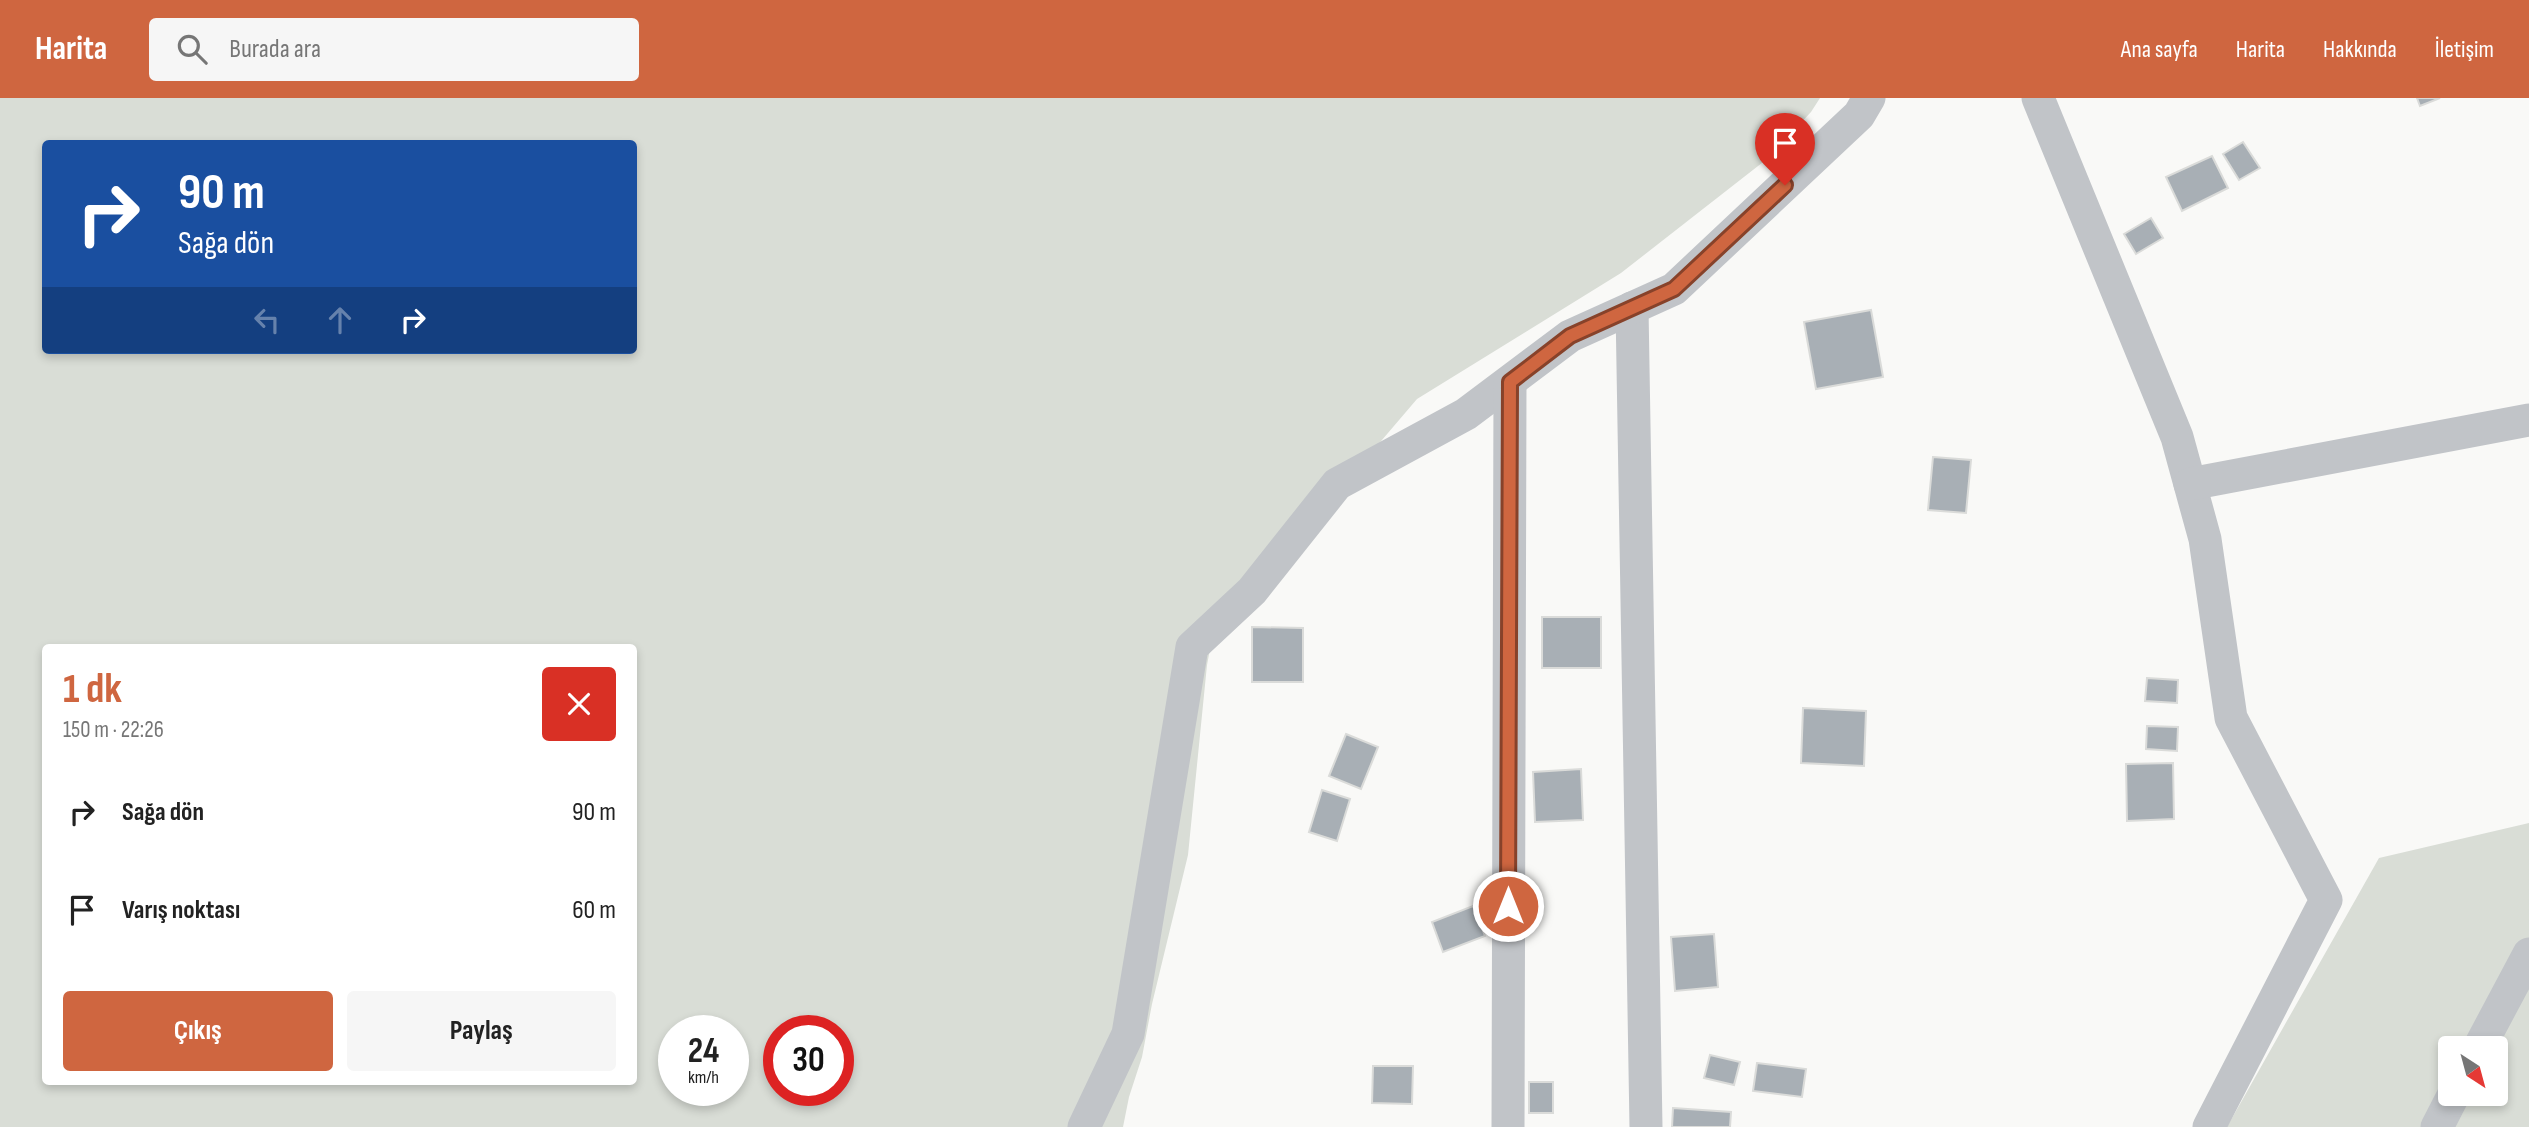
<!DOCTYPE html>
<html lang="tr">
<meta charset="utf-8">
<style>
:root{--surface:#fff;--page:#f6f6f6;--text:#222;--muted:#767676;--accent:#cf6640}
body{margin:0;font-family:"Sofia Sans Condensed",sans-serif;background:var(--page);color:var(--text);height:100vh;display:flex;flex-direction:column;font-size:26px;white-space:nowrap}
*{box-sizing:border-box;margin:0}
p{font-size:23px;color:var(--muted)}
.icon{flex:none;width:38px;height:38px;fill:none;stroke:currentColor;stroke-width:2;stroke-linecap:round;stroke-linejoin:round}
.map{position:relative;flex:1;overflow:hidden}
.side{position:absolute;left:42px;top:546px;width:595px;height:441px;display:flex;flex-direction:column;background:var(--surface);border-radius:7px;box-shadow:0 4px 10px #0003}
.side>*{flex:none}
.banner{position:absolute;left:42px;top:42px;width:595px;height:214px;border-radius:7px;box-shadow:0 4px 10px #0003;background:#1a4fa0;color:#fff;overflow:hidden}
.needle{width:46px;rotate:144deg}
.fabs{position:absolute;left:2438px;top:938px;display:grid;gap:14px}
.fabs a{display:grid;place-items:center;width:70px;height:70px;border-radius:7px;background:var(--surface);box-shadow:0 4px 10px #0003;font-size:35px}
.speed{position:absolute;left:658px;top:917px;display:flex;gap:14px;font-size:35px;font-weight:700;text-align:center}
.speed>*{display:grid;place-content:center;width:91px;height:91px;border-radius:50%;background:var(--surface);box-shadow:0 4px 10px #0003;line-height:1}
.speed small{font-size:18px;font-weight:400}
.speed .limit{border:10px solid #d22;background:#fff;color:#111}
.pin{position:absolute;display:grid;place-items:center;width:60px;height:60px;color:#fff;margin:-72px -30px;border-radius:50% 50% 50% 0;rotate:-45deg;box-shadow:0 0 7px #0007}
.pin .icon{rotate:45deg}
.me{position:absolute;width:77px;margin:-38px;rotate:0deg;stroke-linejoin:round;filter:drop-shadow(0 0 5px #0008)}
.turn{display:flex;align-items:center;gap:24px;height:147px;padding:0 21px;font-size:32px}
.turn .icon{width:91px;height:91px;stroke-width:2.5}
.turn b{display:block;font-size:49px;line-height:60px}
.lanes{display:flex;align-items:center;height:66px;padding:0 21px;background:#0003;justify-content:center;gap:35px;direction:ltr}
.lanes .off{opacity:.35}
.round{display:grid;place-items:center;flex:none;width:74px;height:74px;border-radius:7px;background:var(--page)}
.headline{display:flex;align-items:center;justify-content:space-between;height:119px;padding:0 21px}
h1{font-size:42px;font-weight:700;line-height:52px;color:var(--accent)}
.cta{display:flex;gap:14px;margin-top:auto;padding:14px 21px}
.cta a{flex:1;height:80px;border-radius:7px;background:var(--accent);color:#fff;font-size:28px;font-weight:700;line-height:80px;text-align:center}
.cta a+a{background:var(--page);color:var(--text)}
ul{padding:0;list-style:none}
li{display:flex;align-items:center;gap:21px;height:98px;padding:0 21px}
li div{flex:1}
li b{display:block;font-size:26px}
li em{font-style:normal}
header{display:flex;align-items:center;gap:42px;box-sizing:border-box;height:98px;padding:0 35px;background:var(--accent);color:#fff}
header strong{font-size:33px}
nav{display:flex;gap:38px;margin-inline-start:auto;font-size:24px}
.search{width:490px;height:63px;background:var(--page);display:flex;align-items:center;gap:18px;box-sizing:border-box;padding:0 24px;border-radius:7px;color:var(--muted);font-size:26px}
.map>svg:first-child{display:block}
.green{fill:#d9ddd6;fill-rule:evenodd}
.building{fill:#a8afb5;stroke:#dadbd9;stroke-width:2}
.lines{fill:none;stroke-linecap:round;stroke-linejoin:round}
.minor{stroke:#c1c4c8;stroke-width:33}
.route-casing{stroke:#87422a;stroke-width:18}
.route{stroke:#cf6640;stroke-width:12}
</style>
<header>
<strong>Harita</strong>
<div class="search"><svg class="icon" aria-label="search" viewBox="0 0 24 24"><circle cx="10" cy="10" r="6"/><path d="M15 15l6 6"/></svg>Burada ara</div>
<nav><a>Ana sayfa</a><a>Harita</a><a>Hakkında</a><a>İletişim</a></nav>
</header>
<div class="map">
<svg width="2529" height="1029" viewBox="0 0 2529 1029">
<rect width="100%" height="100%" fill="#f9f9f7"/>
<g class="green">
<path d="M0,0H1820L1811,14L1767,61L1621,175L1417,301L1212,541L1207,567L1188,757L1152,906L1142,959L1129,999L1123,1029H0ZM46,46H634V252H46ZM46,550H634V984H46ZM674,933H733V992H674ZM779,933H838V992H779Z"/>
<path d="M2529,725V1029H2227L2379,760ZM2450,950H2496V996H2450Z"/>
</g>
<g class="building">
<path d="M2417,0H2440L2420,8Z"/>
<path d="M2243,44L2260,70L2239,82L2223,56Z"/>
<path d="M2212,58L2228,90L2182,113L2166,79Z"/>
<path d="M2151,120L2163,140L2136,156L2124,136Z"/>
<path d="M1871,212L1883,279L1816,291L1804,224Z"/>
<path d="M1933,359L1971,362L1966,415L1928,412Z"/>
<rect x="1542" y="519" width="59" height="51"/>
<path d="M1252,529L1303,530V584H1252Z"/>
<path d="M2147,580L2178,582L2177,605L2145,603Z"/>
<path d="M1803,610L1866,613L1864,668L1801,665Z"/>
<path d="M2147,628L2178,629L2177,653L2146,651Z"/>
<path d="M1346,636L1378,649L1361,691L1329,678Z"/>
<path d="M2173,665L2174,721L2127,723L2126,666Z"/>
<path d="M1581,671L1583,722L1535,724L1533,674Z"/>
<path d="M1322,692L1350,701L1337,743L1309,734Z"/>
<path d="M1473,808L1485,838L1443,854L1432,824Z"/>
<path d="M1714,836L1718,889L1675,893L1671,839Z"/>
<path d="M1710,957L1740,964L1734,987L1704,980Z"/>
<path d="M1757,965L1806,971L1802,999L1753,993Z"/>
<path d="M1373,968H1413L1412,1006L1372,1005Z"/>
<rect x="1529" y="984" width="24" height="31"/>
<path d="M1673,1010L1731,1014L1730,1029H1672Z"/>
</g>
<g class="lines">
<g class="minor">
<path d="M2038,0L2177,339L2205,441L2231,620L2326,802L2209,1029"/>
<path d="M1632,210L1646,1029"/>
<path d="M2190,386L2529,322"/>
<path d="M2479,950L2529,856"/>
<path d="M1084,1029L1128,936L1192,549L1252,493L1337,386L1466,316L1570,238L1674,191L1859,17L1869,0"/>
<path d="M1508,1029L1510,284"/>
<path d="M2437,1029L2454,996"/>
</g>
</g>
<g class="lines">
<g class="route-casing">
<path id="route" d="M1508,808L1510,284L1570,238L1674,191L1785,87"/>
</g>
<use href="#route" class="route"/>
</g>
</svg>
<div class="fabs">
<a><svg class="needle" viewBox="-14 -14 28 28"><path d="M0-13l5 13h-10z" fill="#e53935"/><path d="M0 13l5-13h-10z" fill="#767676"/></svg></a>
</div>
<div class="speed"><div>24<small>km/h</small></div><div class="limit">30</div></div>
<div class="pin" style="left:1785px;top:87px;background:#d93025"><svg class="icon" aria-label="arrive" viewBox="0 0 24 24"><path d="M6 21V4h12l-3 4 3 4H6"/></svg></div>
<svg class="me" style="left:1508px;top:808px" viewBox="-20 -20 40 40"><circle r="17" fill="#cf6640" stroke="#fff" stroke-width="3"/><path d="M0-11L8 9 0 5-8 9z" fill="#fff"/></svg>
<div class="banner">
<div class="turn"><svg class="icon" aria-label="right" viewBox="0 0 24 24"><path d="M7 20v-9h11M14 6l5 5-5 5"/></svg><div><b>90 m</b>Sağa dön</div></div>
<div class="lanes"><svg class="icon off" aria-label="left" viewBox="0 0 24 24"><path d="M17 20v-9H6M10 6l-5 5 5 5"/></svg><svg class="icon off" aria-label="ahead" viewBox="0 0 24 24"><path d="M12 20V5M6 11l6-6 6 6"/></svg><svg class="icon" aria-label="right" viewBox="0 0 24 24"><path d="M7 20v-9h11M14 6l5 5-5 5"/></svg></div>
</div>
<section class="side">
<div class="headline"><div><h1>1 dk</h1><p>150 m · 22:26</p></div><a class="round" style="background:#d93025;color:#fff"><svg class="icon" aria-label="close" viewBox="0 0 24 24"><path d="M6 6l12 12M18 6L6 18"/></svg></a></div>
<ul>
<li><svg class="icon" aria-label="right" viewBox="0 0 24 24"><path d="M7 20v-9h11M14 6l5 5-5 5"/></svg><div><b>Sağa dön</b></div><em>90 m</em></li>
<li><svg class="icon" aria-label="arrive" viewBox="0 0 24 24"><path d="M6 21V4h12l-3 4 3 4H6"/></svg><div><b>Varış noktası</b></div><em>60 m</em></li>
</ul>
<div class="cta"><a>Çıkış</a><a>Paylaş</a></div>
</section>
</div>
